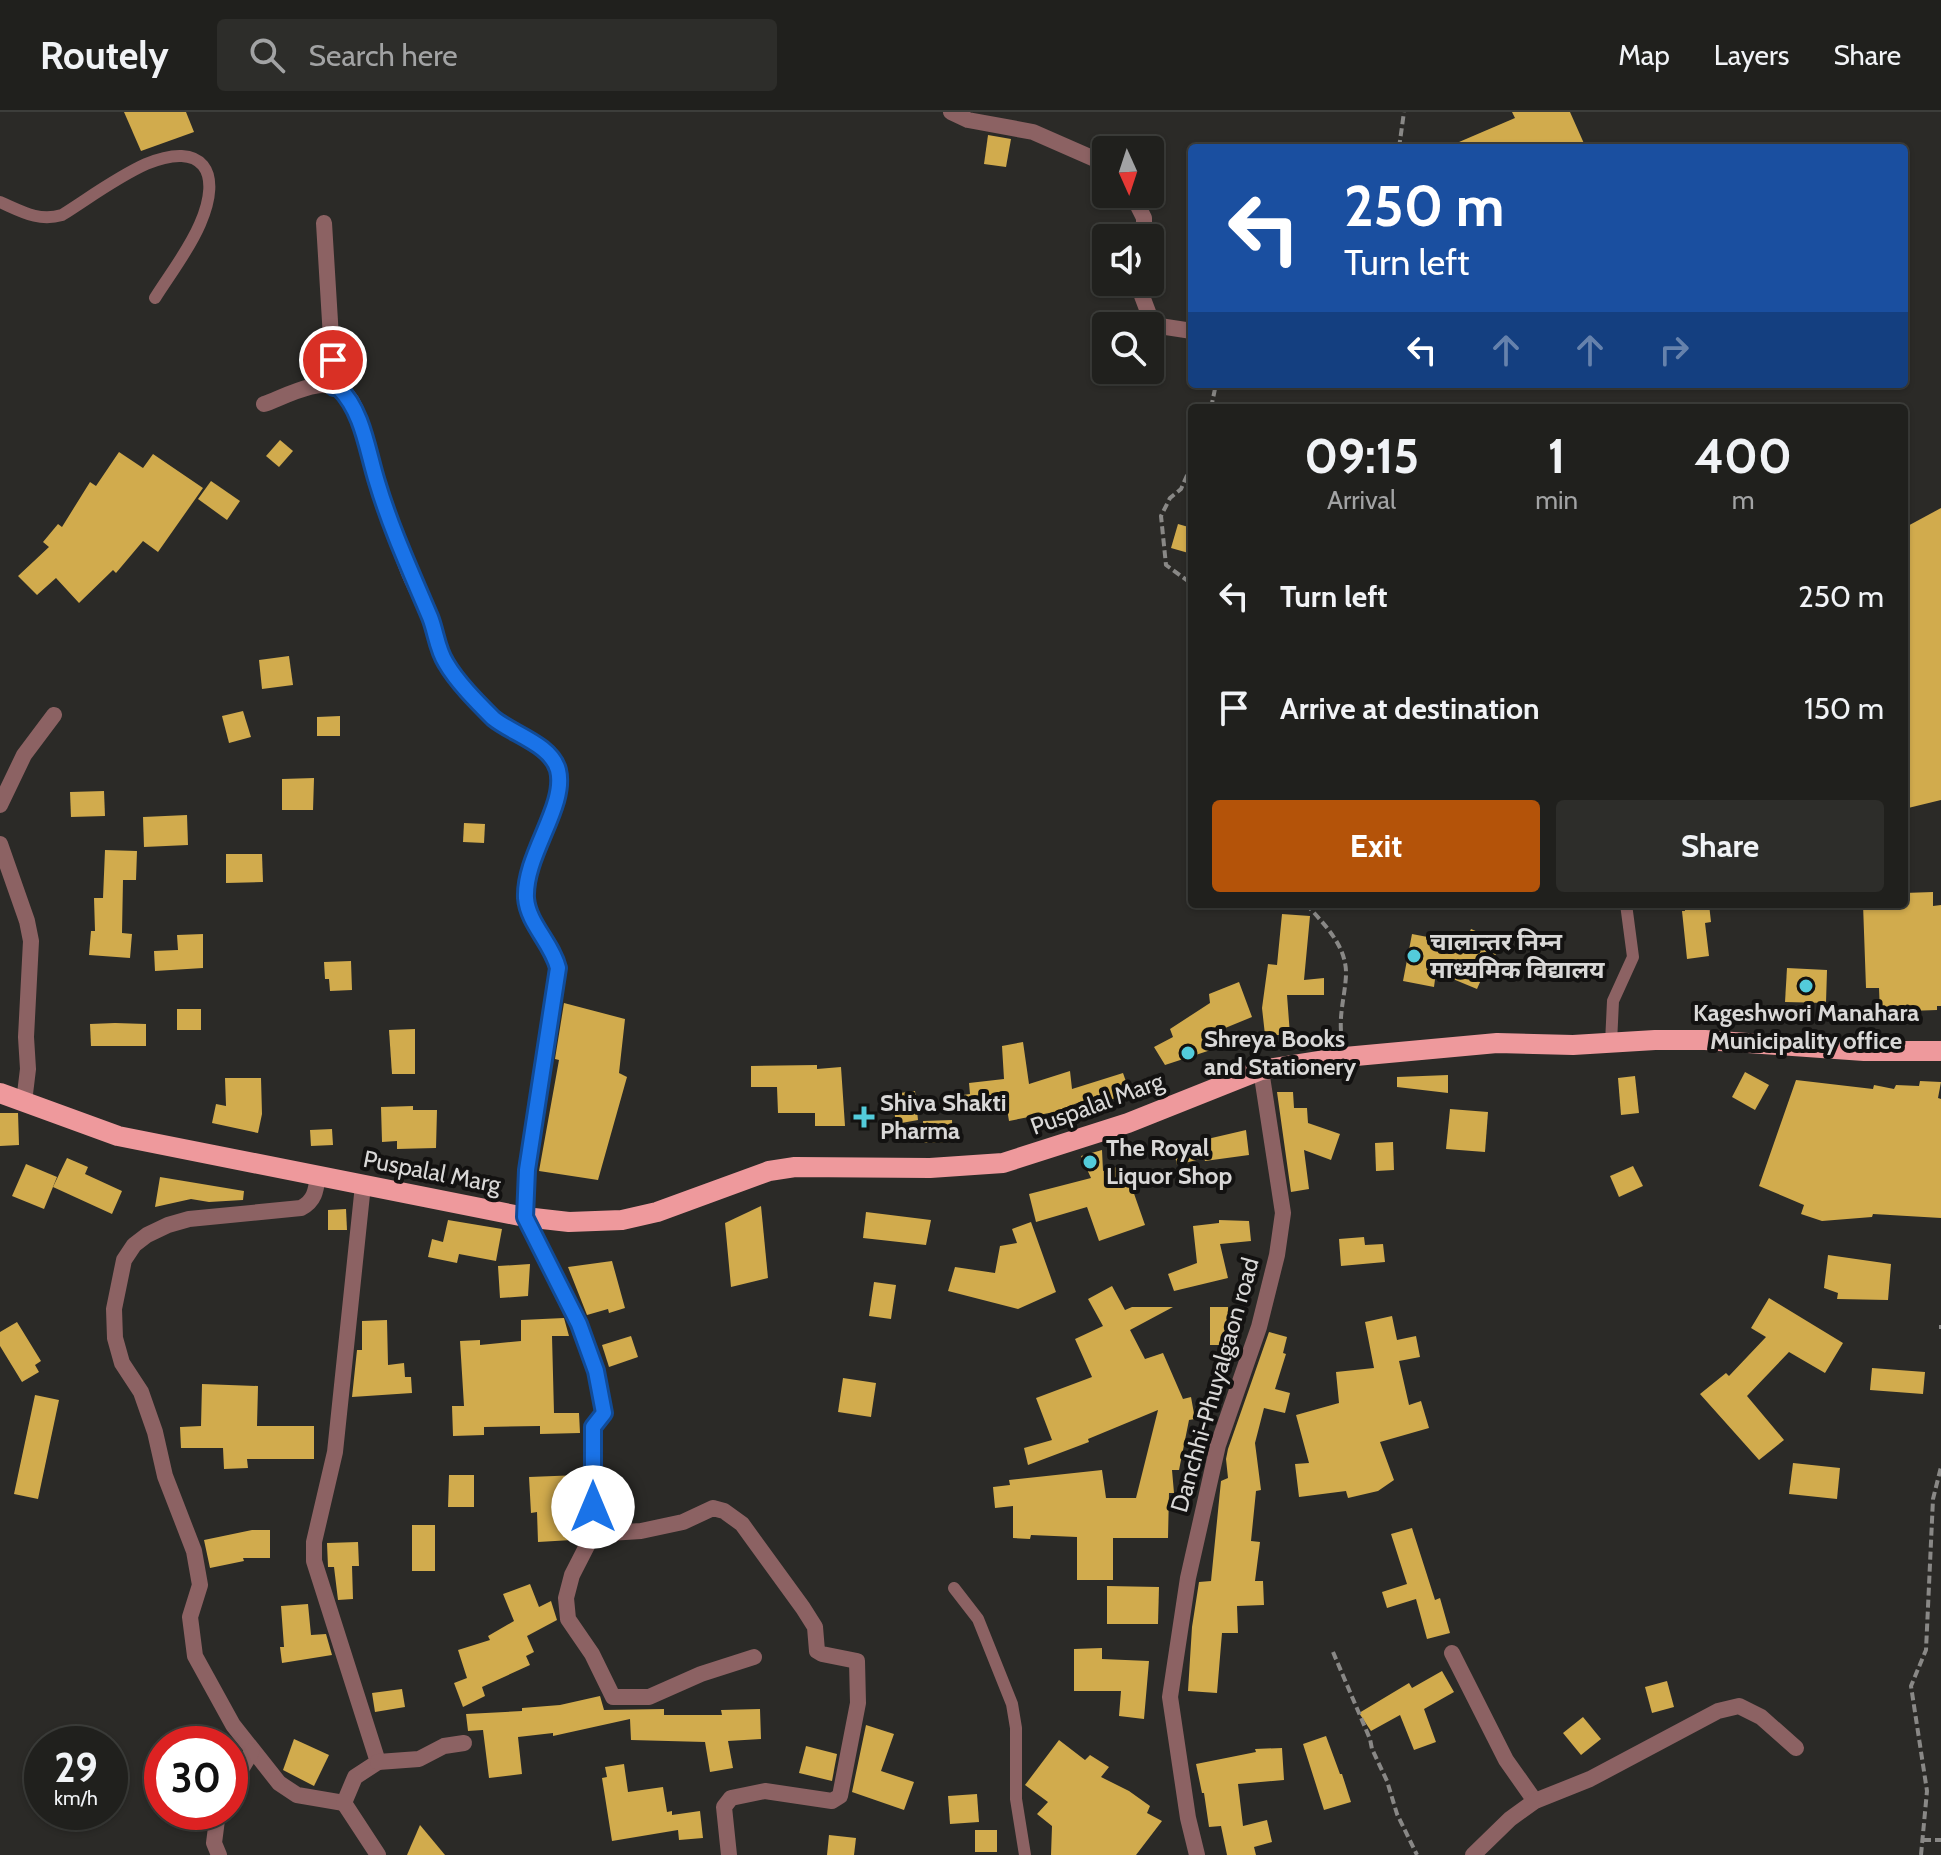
<!DOCTYPE html>
<meta charset="utf-8">
<style>
:root{--surface:#20201d;--page:#2d2d2a;--text:#f1f3f6;--muted:#a2a3a4;--line:#3d3e3b;--accent:#b45309}
body{margin:0;font-family:Cabin,"Noto Sans Devanagari",sans-serif;background:var(--page);color:var(--text);height:100vh;display:flex;flex-direction:column;font-size:30px;white-space:nowrap}
*{box-sizing:border-box;margin:0}
p{font-size:26px;color:var(--muted)}
.icon{flex:none;width:44px;height:44px;fill:none;stroke:currentColor;stroke-width:2;stroke-linecap:round;stroke-linejoin:round}
.map{position:relative;flex:1;overflow:hidden}
.side{position:absolute;left:1188px;top:292px;width:720px;height:504px;display:flex;flex-direction:column;background:var(--surface);border-radius:8px;box-shadow:0 2px 6px #0004,0 0 0 2px var(--line)}
.side>*{flex:none}
.guide{position:absolute;left:1188px;top:32px;width:720px;height:244px;border-radius:8px;box-shadow:0 2px 6px #0004,0 0 0 2px var(--line);background:#1a4fa0;color:#fff;overflow:hidden}
.needle{width:52px;rotate:177deg}
.fabs{position:absolute;left:1092px;top:24px;display:grid;gap:16px}
.fabs a{display:grid;place-items:center;width:72px;height:72px;border-radius:8px;background:var(--surface);box-shadow:0 2px 6px #0004,0 0 0 2px var(--line);font-size:40px}
.speed{position:absolute;left:24px;top:1614px;display:flex;gap:16px;font-size:40px;font-weight:700;text-align:center}
.speed>*{display:grid;place-content:center;width:104px;height:104px;border-radius:50%;background:var(--surface);box-shadow:0 2px 6px #0004,0 0 0 2px var(--line);line-height:1}
.speed small{font-size:20px;font-weight:400}
.speed .limit{border:12px solid #d22;background:#fff;color:#111}
.pin{position:absolute;display:grid;place-items:center;width:68px;height:68px;color:#fff;margin:-34px;border:4px solid #fff;border-radius:50%;box-shadow:0 2px 8px #0007}
.me{position:absolute;width:88px;margin:-44px;rotate:0deg;stroke-linejoin:round;filter:drop-shadow(0 0 6px #0008)}
.turn{display:flex;align-items:center;gap:28px;height:168px;padding:0 24px;font-size:36px}
.turn .icon{width:104px;height:104px;stroke-width:2.5}
.turn b{display:block;font-size:56px;line-height:68px}
.lanes{display:flex;align-items:center;height:76px;padding:0 24px;background:#0003;justify-content:center;gap:40px;direction:ltr}
.lanes .off{opacity:.35}
.eta{display:flex;justify-content:space-evenly;align-items:center;height:136px;text-align:center}
.eta b{font-size:48px;font-weight:700;line-height:56px}
.primary-button{display:flex;gap:16px;margin-top:auto;padding:16px 24px}
.primary-button a{flex:1;height:92px;border-radius:8px;background:var(--accent);color:#fff;font-size:32px;font-weight:700;line-height:92px;text-align:center}
.primary-button a+a{background:var(--page);color:var(--text)}
ul{padding:0;list-style:none}
li{display:flex;align-items:center;gap:24px;height:112px;padding:0 24px}
li div{flex:1}
li b{display:block;font-size:30px}
li em{font-style:normal}
header{display:flex;align-items:center;gap:48px;box-sizing:border-box;height:112px;padding:0 40px;background:var(--surface);border-bottom:2px solid var(--line)}
header strong{font-size:38px}
nav{display:flex;gap:44px;margin-inline-start:auto;font-size:28px}
.search{width:560px;height:72px;background:var(--page);display:flex;align-items:center;gap:20px;box-sizing:border-box;padding:0 28px;border-radius:8px;color:var(--muted);font-size:30px}
.map>svg:first-child{display:block}
.building{fill:#d1ab4d}
.lines{fill:none;stroke-linecap:round;stroke-linejoin:round}
.path{stroke:#898886;stroke-width:4;stroke-dasharray:8 4;stroke-linecap:butt}
.lane{stroke:#8c6263;stroke-width:12}
.street{stroke:#8c6263;stroke-width:16}
.primary{stroke:#ee999c;stroke-width:20}
.route-casing{stroke:#114b97;stroke-width:20}
.route{stroke:#1a73e8;stroke-width:14}
.poi-dot{fill:#53cbda;stroke:#131211;stroke-width:3}
.labels{text-anchor:middle;stroke-width:8;stroke-linejoin:round;paint-order:stroke}
.poi-label{font-size:24px;font-weight:bold;fill:#d9d8d7;stroke:#131211;text-anchor:start}
.street-label{font-size:24px;fill:#d9d8d7;stroke:#131211}
</style>
<header>
<strong>Routely</strong>
<div class="search"><svg class="icon" aria-label="search" viewBox="0 0 24 24"><circle cx="10" cy="10" r="6"/><path d="M15 15l6 6"/></svg>Search here</div>
<nav><a>Map</a><a>Layers</a><a>Share</a></nav>
</header>
<div class="map">
<svg width="1941" height="1743" viewBox="0 0 1941 1743">
<rect width="100%" height="100%" fill="#2b2a27"/>
<g class="building">
<path d="M124,0H186L194,20L141,39Z"/>
<path d="M1512,0H1570L1586,36H1445L1515,6Z"/>
<path d="M988,23L1011,27L1006,55L984,52Z"/>
<path d="M280,328L293,339L279,355L266,344Z"/>
<path d="M119,340L143,356L153,342L203,376L158,440L143,429L116,461L113,458L79,491L56,466L37,483L18,464L49,435L43,430L58,412L62,415L90,370L96,374Z"/>
<path d="M211,369L240,389L227,408L198,387Z"/>
<path d="M1941,396V688L1904,697V416Z"/>
<path d="M1178,412L1192,416V442L1171,436Z"/>
<path d="M289,544L293,573L262,577L259,548Z"/>
<path d="M243,599L251,625L229,631L222,604Z"/>
<path d="M340,604V624H317V605Z"/>
<path d="M314,666L313,698H282V667Z"/>
<path d="M104,679L105,704L71,705L70,680Z"/>
<path d="M187,703L188,733L144,735L143,705Z"/>
<path d="M464,711L485,712L484,731L463,730Z"/>
<path d="M105,738L137,739L136,768H123L122,821L132,822L130,846L89,843L91,819H95L94,786H103Z"/>
<path d="M226,742H262L263,770L226,771Z"/>
<path d="M1933,780V794L1941,793V894H1937V898L1880,900L1879,876H1866L1863,792H1904V781Z"/>
<path d="M1684,792H1709L1711,810L1705,811L1709,844L1687,847L1682,799H1685Z"/>
<path d="M1282,802L1310,804L1304,868L1324,866V883H1287L1290,923H1265L1262,896L1268,852L1277,853Z"/>
<path d="M1471,817L1501,830L1491,853L1488,852L1477,877L1436,860L1434,875L1403,869L1412,822L1464,832Z"/>
<path d="M203,822V856L155,859L154,839L178,838L177,823Z"/>
<path d="M351,849L352,878L330,879L329,867H325L324,850Z"/>
<path d="M1787,856L1827,858L1826,891L1785,890Z"/>
<path d="M1239,870L1252,905L1213,921L1220,935L1165,953L1154,935L1173,925L1170,917L1210,891L1209,882Z"/>
<path d="M564,891L625,907L619,961L627,965L598,1068L539,1059L559,948L555,947Z"/>
<rect x="177" y="897" width="24" height="21"/>
<path d="M115,911L146,912V934H91L90,912Z"/>
<path d="M415,917V962H392L389,918Z"/>
<path d="M1023,930L1029,972L1070,959L1072,977L1123,961L1130,981L1101,991L1098,983L1054,1000L1009,1009L1007,997L964,1001L963,983L970,982L969,971L1004,967L1002,934Z"/>
<path d="M817,953V957L841,955L845,1014H815V1001H778L777,975H751V954Z"/>
<path d="M1745,960L1769,973L1755,998L1732,985Z"/>
<path d="M1448,963V981L1397,975V965Z"/>
<path d="M1635,964L1639,1001L1621,1003L1618,966Z"/>
<path d="M225,966H261L262,1002L258,1021L212,1011L216,992L226,994Z"/>
<path d="M1796,968L1873,977L1874,973L1894,977L1896,973L1919,974L1920,969L1941,970L1938,986L1941,987V1106L1873,1102L1872,1105L1822,1109L1801,1102L1804,1093L1759,1074Z"/>
<path d="M915,979L918,1008L896,1012L892,982Z"/>
<path d="M1277,980H1293L1294,996H1307L1308,1011L1340,1022L1331,1048L1304,1038L1309,1077L1291,1080Z"/>
<path d="M413,994V998H437L436,1036L397,1037V1029L382,1030L381,995Z"/>
<path d="M1450,997L1488,1000L1485,1040L1446,1037Z"/>
<path d="M0,1001H18L19,1033L0,1034Z"/>
<path d="M952,1008L953,1030L924,1031L923,1009Z"/>
<path d="M332,1017L333,1033L311,1034L310,1018Z"/>
<path d="M1246,1018L1249,1043L1205,1049L1204,1046L1177,1053L1173,1035Z"/>
<path d="M1393,1030L1394,1058L1376,1059L1375,1031Z"/>
<path d="M1102,1038L1103,1059L1124,1053L1145,1113L1099,1129L1087,1095L1036,1110L1029,1082L1091,1066L1081,1044Z"/>
<path d="M67,1046L88,1055L85,1062L122,1079L112,1102L53,1075Z"/>
<path d="M26,1052L57,1065L44,1097L12,1084Z"/>
<path d="M1633,1054L1643,1074L1619,1085L1610,1064Z"/>
<path d="M160,1065L244,1079L243,1088L209,1090L191,1087L155,1095Z"/>
<path d="M761,1094L768,1166L731,1175L725,1111Z"/>
<path d="M346,1097L347,1118H328V1098Z"/>
<path d="M866,1100L931,1108L926,1133L863,1126Z"/>
<path d="M448,1108L502,1117L496,1149L459,1142L457,1151L428,1145L432,1127L443,1130Z"/>
<path d="M1219,1108L1249,1109L1251,1129L1220,1132L1228,1166L1174,1179L1168,1162L1197,1151L1193,1114L1219,1111Z"/>
<path d="M1031,1110L1056,1180L1018,1197L948,1179L955,1155L995,1161L1000,1134L1017,1131L1012,1117Z"/>
<path d="M1364,1125L1365,1133L1383,1132L1385,1150L1341,1154L1339,1127Z"/>
<path d="M1828,1143L1891,1152L1888,1188L1837,1187L1838,1181L1824,1176Z"/>
<path d="M612,1149L625,1196L609,1201L608,1197L587,1203L568,1155Z"/>
<path d="M530,1152L528,1184L500,1186L498,1154Z"/>
<path d="M874,1170L896,1173L891,1207L869,1204Z"/>
<path d="M1112,1174L1125,1198L1132,1195H1173L1130,1218L1145,1247L1163,1241L1183,1287L1191,1285L1195,1307L1189,1308L1179,1358H1172L1174,1381H1169L1168,1426H1113V1468H1077V1425L1031,1423L1030,1427L1013,1426V1394L995,1396L993,1375L1010,1373L1009,1368L1102,1358L1106,1386H1136L1158,1298L1088,1327L1089,1330L1028,1353L1024,1336L1052,1328L1036,1286L1092,1265L1075,1227L1103,1214L1088,1187Z"/>
<path d="M1769,1186L1843,1231L1825,1261L1789,1240L1747,1284L1784,1328L1759,1348L1700,1282L1726,1261L1729,1264L1766,1225L1751,1216Z"/>
<rect x="1210" y="1195" width="18" height="38"/>
<path d="M1392,1204L1397,1228L1416,1224L1420,1245L1399,1249L1409,1293L1421,1289L1429,1316L1380,1330L1394,1368L1378,1379L1348,1386L1346,1379L1299,1385L1295,1352L1309,1351L1296,1303L1339,1291L1336,1260L1374,1256L1365,1210Z"/>
<path d="M564,1206L569,1224H552L554,1301H579L580,1321L540,1322V1314L484,1315V1323L453,1324L452,1294H464L460,1229L480,1228V1233L521,1229V1208Z"/>
<path d="M387,1208L388,1253L404,1251L405,1265H411L412,1281L352,1285L357,1238H362V1209Z"/>
<path d="M17,1210L41,1249L35,1253L39,1260L22,1270L0,1234V1220Z"/>
<path d="M1269,1220L1287,1225L1283,1241L1286,1242L1275,1277L1290,1281L1285,1301L1264,1296L1255,1331L1261,1378L1256,1379L1251,1429L1260,1430L1255,1469H1263L1264,1493L1237,1494L1238,1521H1222L1217,1581L1188,1579L1192,1515L1199,1470L1211,1469L1221,1369L1228,1366L1226,1347L1228,1337Z"/>
<path d="M631,1224L638,1245L609,1255L602,1233Z"/>
<path d="M1872,1256L1925,1260L1923,1282L1870,1278Z"/>
<path d="M843,1266L876,1271L871,1305L838,1300Z"/>
<path d="M202,1272L258,1274L257,1314H314V1347H247L248,1356L224,1357L223,1336H181L180,1315L201,1314Z"/>
<path d="M35,1283L59,1288L38,1387L14,1382Z"/>
<path d="M1793,1351L1840,1356L1837,1387L1789,1382Z"/>
<path d="M449,1363H474V1395H448Z"/>
<path d="M580,1363L581,1398L570,1399L572,1428L538,1430L537,1400L531,1401L529,1365Z"/>
<rect x="412" y="1413" width="23" height="46"/>
<path d="M1412,1416L1435,1488L1440,1486L1450,1521L1427,1527L1416,1487L1387,1496L1382,1480L1407,1472L1391,1422Z"/>
<path d="M252,1418H270V1446H243L244,1449L210,1456L204,1428Z"/>
<path d="M358,1430L359,1454H352L353,1487L338,1488L334,1455H328L327,1431Z"/>
<path d="M530,1472L539,1495L551,1489L557,1508L527,1524L534,1540L526,1544L530,1553L482,1575L485,1584L463,1595L454,1571L467,1566L458,1538L490,1528L488,1524L514,1509L503,1482Z"/>
<path d="M1107,1474L1159,1475L1158,1512H1107Z"/>
<path d="M308,1492L311,1523L326,1522L332,1543L282,1551L280,1535H284L281,1494Z"/>
<path d="M1102,1536V1547L1149,1549L1144,1607L1119,1604L1121,1579H1074V1537Z"/>
<path d="M1442,1559L1454,1580L1424,1597L1436,1630L1414,1638L1400,1603L1371,1619L1359,1601L1409,1571L1412,1576Z"/>
<path d="M1667,1569L1674,1595L1652,1601L1645,1575Z"/>
<path d="M402,1577L405,1595L375,1600L372,1581Z"/>
<path d="M600,1584L604,1598L664,1597V1603H722L721,1598L760,1597L761,1627L728,1629L733,1656L710,1660L705,1630L631,1628L630,1607L553,1624V1621L518,1625L522,1662L489,1666L483,1618L468,1619L466,1602L522,1599V1596L560,1593Z"/>
<path d="M1583,1605L1601,1627L1581,1643L1563,1621Z"/>
<path d="M866,1613L894,1622L881,1659L914,1670L904,1698L852,1680Z"/>
<path d="M1326,1624L1340,1662H1342L1351,1690L1324,1698L1303,1632Z"/>
<path d="M294,1627L329,1643L314,1674L283,1658Z"/>
<path d="M1059,1628L1085,1648L1090,1643L1109,1655L1101,1665L1129,1679L1150,1694L1147,1701L1162,1709L1136,1743H1051L1052,1714L1037,1702L1048,1690L1025,1673Z"/>
<path d="M806,1634L837,1642L832,1669L799,1661Z"/>
<path d="M1282,1636L1284,1668L1238,1672L1243,1714L1267,1708L1272,1730L1254,1735L1256,1743H1227L1221,1714L1209,1715L1204,1681H1202L1196,1652L1256,1640L1255,1637Z"/>
<path d="M624,1652L628,1680L663,1675L667,1700L672,1699V1703L700,1699L703,1726L679,1728L678,1718L612,1729L602,1666L607,1665L605,1655Z"/>
<path d="M977,1682L979,1710L950,1712L948,1684Z"/>
<path d="M420,1713L445,1743H407Z"/>
<rect x="975" y="1718" width="22" height="22"/>
<path d="M829,1723L856,1726L854,1743H827Z"/>
</g>
<g class="lines">
<g class="path">
<path d="M1399,36L1404,0"/>
<path d="M1211,296L1216,272"/>
<path d="M1192,352L1181,377L1170,386L1161,404L1166,453L1192,472"/>
<path d="M1306,792C1324,812 1347,834 1346,863C1345,885 1338,904 1342,927"/>
<path d="M1941,1213V1217"/>
<path d="M1333,1540L1370,1627L1372,1637L1387,1669L1397,1702L1417,1743"/>
<path d="M1923,1728H1941"/>
<path d="M1921,1743L1927,1679L1911,1574L1926,1538L1933,1387L1941,1355"/>
</g>
<g class="lane">
<path d="M0,90C21,99 38,110 62,103C89,86 117,65 146,52C203,28 223,60 200,112C189,138 170,162 155,186"/>
<path d="M1611,931L1613,889L1633,845L1626,792"/>
<path d="M954,1476L978,1507L1012,1592L1016,1616V1687L1025,1743"/>
</g>
<g class="street">
<path d="M951,0L968,8L1033,20L1106,52"/>
<path d="M1132,82L1144,106V126"/>
<path d="M324,111L334,275"/>
<path d="M1143,170L1142,184L1153,213L1192,219"/>
<path d="M264,292C284,285 320,265 339,276C358,287 361,317 367,336C379,376 392,417 407,456C414,475 425,492 432,511C435,519 436,527 438,535C446,560 482,598 503,613C520,626 552,635 558,658C567,695 524,743 526,786C528,812 552,831 558,856L527,1058L525,1105L579,1212L596,1259L604,1301L593,1315V1422L572,1463L566,1486L568,1507L592,1542L613,1585H649L701,1562L754,1545"/>
<path d="M0,693L24,643L54,603"/>
<path d="M0,732L27,809L31,829L26,925L28,957L24,990"/>
<path d="M318,1063C316,1078 315,1089 301,1096L189,1107L168,1113L147,1123L134,1133L124,1148L114,1197L115,1226L122,1251L141,1280L155,1320L165,1364L194,1439L200,1473L190,1505L195,1544L233,1613L279,1671L297,1683L344,1691"/>
<path d="M363,1073L335,1340L314,1430V1449L378,1650L355,1665L344,1691L378,1743"/>
<path d="M593,1422L641,1419L683,1410L713,1396L724,1399L742,1412L803,1496L815,1515L817,1539L822,1542L857,1549L858,1591L840,1684L832,1689L765,1679L731,1686L724,1695L729,1743"/>
<path d="M1452,1541L1506,1648L1535,1689"/>
<path d="M378,1650L419,1647L444,1634L464,1631"/>
<path d="M230,1676L252,1639"/>
<path d="M218,1700L214,1731L219,1743"/>
<path d="M1197,1743L1188,1706L1170,1585L1188,1466L1218,1333L1259,1215L1277,1143L1283,1101L1261,958"/>
<path d="M1473,1743L1510,1707L1535,1689L1590,1667L1718,1599L1739,1594L1761,1605L1796,1636"/>
</g>
<path class="primary" d="M0,981L118,1024L525,1105L569,1110L622,1108L657,1100L769,1059L795,1055L930,1056L1003,1051L1128,1011L1261,958L1345,945L1497,931L1573,933L1655,928H1705L1864,939H1941"/>
</g>
<g class="lines">
<g class="route-casing">
<path id="route" d="M333,248L334,275L339,276C363,300 367,338 377,370C391,417 411,460 430,505C436,520 437,537 446,551C457,570 477,590 493,606C512,622 551,632 558,658C567,694 524,743 526,786C528,812 552,831 558,856L527,1058L525,1105L579,1212L596,1259L604,1301L593,1315V1395"/>
</g>
<use href="#route" class="route"/>
</g>
<g class="poi-dot">
<circle cx="1414" cy="844" r="8"/>
<circle cx="1806" cy="874" r="8"/>
<circle cx="1188" cy="941" r="8"/>
<path d="M860 993h8v8h8v8h-8v8h-8v-8h-8v-8h8z"/>
<circle cx="1090" cy="1050" r="8"/>
</g>
<g class="labels">
<g class="poi-label">
<text x="1430" y="838">चालान्तर निम्न<tspan x="1430" dy="28">माध्यमिक विद्यालय</tspan></text>
<text x="1806" y="909" text-anchor="middle">Kageshwori Manahara<tspan x="1806" dy="28">Municipality office</tspan></text>
<text x="1204" y="935">Shreya Books<tspan x="1204" dy="28">and Stationery</tspan></text>
<text x="880" y="999">Shiva Shakti<tspan x="880" dy="28">Pharma</tspan></text>
<text x="1106" y="1044">The Royal<tspan x="1106" dy="28">Liquor Shop</tspan></text>
</g>
<g class="street-label">
<text transform="translate(1097 992) rotate(-20)" y="8">Puspalal Marg</text>
<text transform="translate(432 1060) rotate(11)" y="8">Puspalal Marg</text>
<text transform="translate(1215 1273) rotate(-74)" y="8">Danchhi-Phuyalgaon road</text>
</g>
</g>
</svg>
<div class="fabs">
<a><svg class="needle" viewBox="-14 -14 28 28"><path d="M0-13l5 13h-10z" fill="#e53935"/><path d="M0 13l5-13h-10z" fill="#a2a3a4"/></svg></a>
<a><svg class="icon" aria-label="sound" viewBox="0 0 24 24"><path d="M4 9h4l5-4v14l-5-4H4zM17 9q2 3 0 6"/></svg></a>
<a><svg class="icon" aria-label="search" viewBox="0 0 24 24"><circle cx="10" cy="10" r="6"/><path d="M15 15l6 6"/></svg></a>
</div>
<div class="speed"><div>29<small>km/h</small></div><div class="limit">30</div></div>
<div class="pin" style="left:333px;top:248px;background:#d93025"><svg class="icon" aria-label="arrive" viewBox="0 0 24 24"><path d="M6 21V4h12l-3 4 3 4H6"/></svg></div>
<svg class="me" style="left:593px;top:1395px" viewBox="-20 -20 40 40"><circle r="19" fill="#fff"/><path d="M0-13L10 11 0 6-10 11z" fill="#1a73e8"/></svg>
<div class="guide">
<div class="turn"><svg class="icon" aria-label="left" viewBox="0 0 24 24"><path d="M17 20v-9H6M10 6l-5 5 5 5"/></svg><div><b>250 m</b>Turn left</div></div>
<div class="lanes"><svg class="icon" aria-label="left" viewBox="0 0 24 24"><path d="M17 20v-9H6M10 6l-5 5 5 5"/></svg><svg class="icon off" aria-label="ahead" viewBox="0 0 24 24"><path d="M12 20V5M6 11l6-6 6 6"/></svg><svg class="icon off" aria-label="ahead" viewBox="0 0 24 24"><path d="M12 20V5M6 11l6-6 6 6"/></svg><svg class="icon off" aria-label="right" viewBox="0 0 24 24"><path d="M7 20v-9h11M14 6l5 5-5 5"/></svg></div>
</div>
<section class="side">
<div class="eta">
<div><b>09:15</b><p>Arrival</p></div>
<div><b>1</b><p>min</p></div>
<div><b>400</b><p>m</p></div>
</div>
<ul>
<li><svg class="icon" aria-label="left" viewBox="0 0 24 24"><path d="M17 20v-9H6M10 6l-5 5 5 5"/></svg><div><b>Turn left</b></div><em>250 m</em></li>
<li><svg class="icon" aria-label="arrive" viewBox="0 0 24 24"><path d="M6 21V4h12l-3 4 3 4H6"/></svg><div><b>Arrive at destination</b></div><em>150 m</em></li>
</ul>
<div class="primary-button"><a>Exit</a><a>Share</a></div>
</section>
</div>
